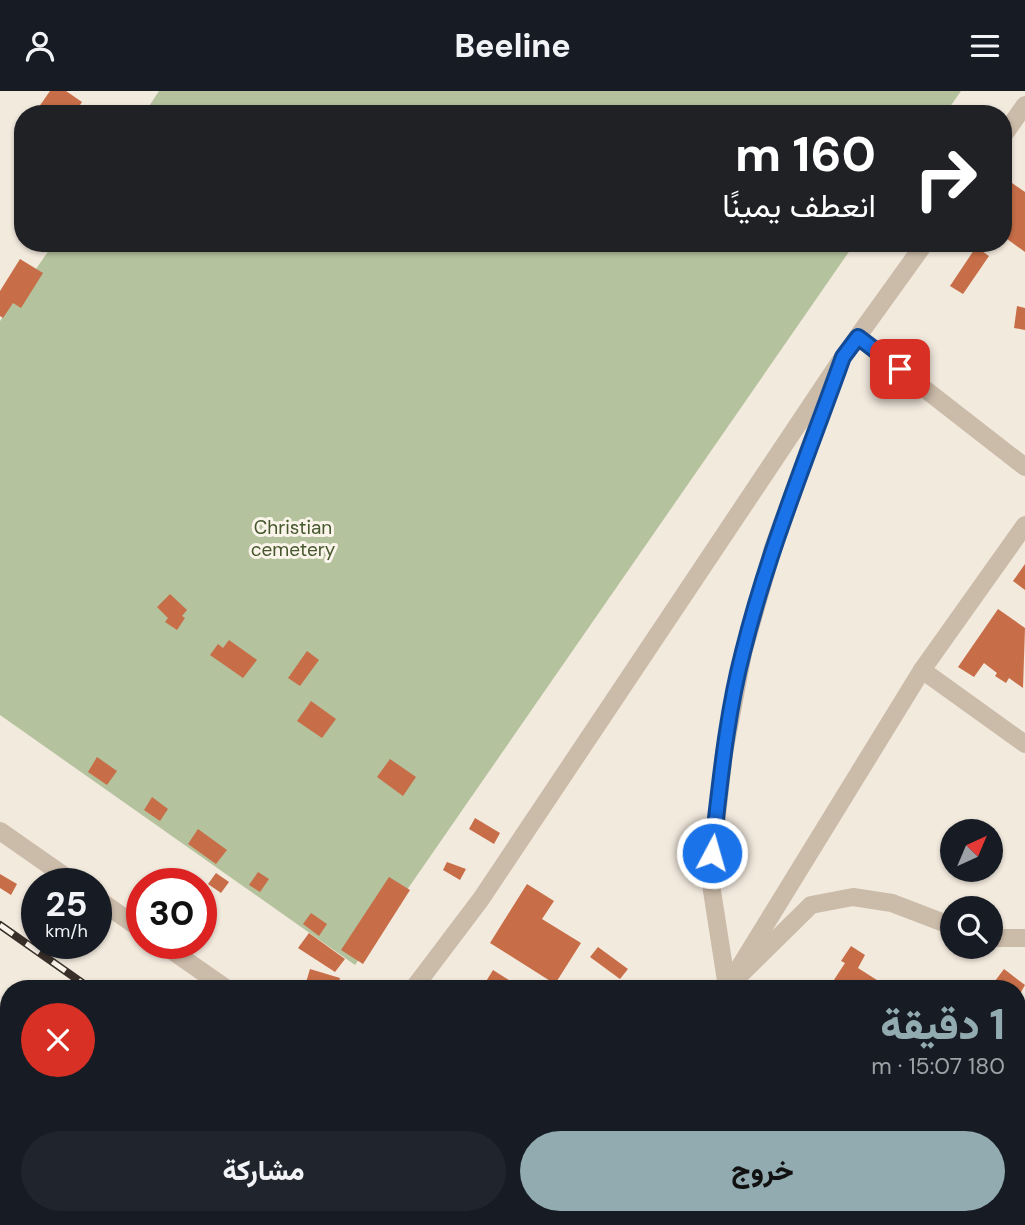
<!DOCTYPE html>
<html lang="ar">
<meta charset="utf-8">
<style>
:root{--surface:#171b24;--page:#20242c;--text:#f1f3f6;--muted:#9ea1a6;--accent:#92abb0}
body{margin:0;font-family:"DM Sans",Vazirmatn,sans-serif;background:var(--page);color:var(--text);direction:rtl;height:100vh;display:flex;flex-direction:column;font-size:26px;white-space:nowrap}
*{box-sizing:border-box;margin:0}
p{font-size:23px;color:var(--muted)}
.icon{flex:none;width:38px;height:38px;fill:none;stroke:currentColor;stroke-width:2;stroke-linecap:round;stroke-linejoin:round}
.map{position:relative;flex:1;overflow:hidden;direction:ltr}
.details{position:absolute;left:0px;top:889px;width:1026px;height:245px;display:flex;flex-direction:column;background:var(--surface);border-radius:28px 28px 0 0;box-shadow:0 2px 5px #0004;direction:rtl}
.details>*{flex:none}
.banner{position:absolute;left:14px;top:14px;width:998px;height:147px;border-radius:28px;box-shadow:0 2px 5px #0004;direction:rtl;background:#202124;color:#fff;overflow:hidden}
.needle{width:46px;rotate:44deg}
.tools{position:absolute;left:940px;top:728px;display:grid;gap:14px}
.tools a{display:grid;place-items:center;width:63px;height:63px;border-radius:50%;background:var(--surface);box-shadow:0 2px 5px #0004;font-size:35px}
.speed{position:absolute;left:21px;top:777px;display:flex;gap:14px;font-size:35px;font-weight:700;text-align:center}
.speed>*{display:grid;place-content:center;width:91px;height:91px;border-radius:50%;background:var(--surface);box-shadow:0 2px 5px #0004;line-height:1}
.speed small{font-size:18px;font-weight:400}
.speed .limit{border:10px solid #d22;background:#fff;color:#111}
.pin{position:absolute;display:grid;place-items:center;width:60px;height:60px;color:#fff;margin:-30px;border-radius:14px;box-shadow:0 4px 10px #0006}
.me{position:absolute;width:77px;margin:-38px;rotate:6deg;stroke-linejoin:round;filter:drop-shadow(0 0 5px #0008)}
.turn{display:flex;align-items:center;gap:24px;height:147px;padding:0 21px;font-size:32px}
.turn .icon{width:91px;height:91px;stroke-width:2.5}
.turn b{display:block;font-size:49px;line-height:60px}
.round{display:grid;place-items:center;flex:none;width:74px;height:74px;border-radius:37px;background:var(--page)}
.overview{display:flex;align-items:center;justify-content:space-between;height:119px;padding:0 21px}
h1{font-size:42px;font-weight:800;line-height:52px;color:var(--accent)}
.button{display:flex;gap:14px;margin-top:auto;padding:14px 21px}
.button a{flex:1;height:80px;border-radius:42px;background:var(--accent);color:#111;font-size:28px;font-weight:800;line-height:80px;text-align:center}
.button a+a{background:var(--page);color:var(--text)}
header{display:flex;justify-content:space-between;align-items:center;height:91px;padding:0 21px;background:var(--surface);font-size:32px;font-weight:800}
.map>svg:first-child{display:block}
.green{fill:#b4c29d}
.building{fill:#c76e48}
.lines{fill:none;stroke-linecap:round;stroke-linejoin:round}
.minor{stroke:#cbbba9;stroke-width:18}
.trunk{stroke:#6a584d;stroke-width:19}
.rail-casing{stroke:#382f29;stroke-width:8}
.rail{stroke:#faf4ea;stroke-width:5;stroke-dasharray:16;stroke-linecap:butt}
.route-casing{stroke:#114b97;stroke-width:18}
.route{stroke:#1a73e8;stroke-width:12}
.labels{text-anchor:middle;stroke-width:6;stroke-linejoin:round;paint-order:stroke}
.park-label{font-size:19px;fill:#45572d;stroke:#faf4ea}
</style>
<header><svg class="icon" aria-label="menu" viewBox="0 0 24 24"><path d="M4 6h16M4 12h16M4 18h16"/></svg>Beeline<svg class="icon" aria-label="person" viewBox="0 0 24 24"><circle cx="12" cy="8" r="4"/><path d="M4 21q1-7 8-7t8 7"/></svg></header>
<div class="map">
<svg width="1025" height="1134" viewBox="0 0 1025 1134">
<rect width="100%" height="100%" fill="#f3eade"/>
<g class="green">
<path d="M159,0H961L945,23H144Z"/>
<path d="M54,152H855L355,874L0,624V230Z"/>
</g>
<g class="building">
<path d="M50,0H66L82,11L74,23H34Z"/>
<path d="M1012,92L1025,101V161L1003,145V105Z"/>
<path d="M976,156L989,165L963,203L950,195Z"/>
<path d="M20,168L43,182L21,217L13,212L3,227L0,225V200Z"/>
<path d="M1017,215L1025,217V239L1014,237Z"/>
<path d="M1025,473V499L1013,490Z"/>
<path d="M170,503L187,519L182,525L185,527L177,539L165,531L168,527L157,516Z"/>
<path d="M998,518L1025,537L1023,597L1009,587L1006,592L995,585L997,582L984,572L974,586L958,576Z"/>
<path d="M229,549L257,569L243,587L210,564L218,553L223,557Z"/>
<path d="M307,560L319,569L300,595L288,587Z"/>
<path d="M311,610L336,628L322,647L297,630Z"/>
<path d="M97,666L117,680L107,694L88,681Z"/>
<path d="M390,668L416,686L403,705L377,686Z"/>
<path d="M152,706L168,718L160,730L144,719Z"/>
<path d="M475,727L500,742L494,753L469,738Z"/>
<path d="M198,738L227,759L216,773L188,753Z"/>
<path d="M447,771L466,778L460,789L443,779Z"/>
<path d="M258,781L269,788L260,801L249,794Z"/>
<path d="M216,782L229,791L221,802L208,793Z"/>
<path d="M0,783L17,793L11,804L0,797Z"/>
<path d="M389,786L410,799L363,873L341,859Z"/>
<path d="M527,793L554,810L542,828L581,852L555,893L490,852Z"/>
<path d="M311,822L327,833L319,845L303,833Z"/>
<path d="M309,842L345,868L335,881L298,857Z"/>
<path d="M851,855L865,864L858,877L880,891L879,894L885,898H828L845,872L841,870Z"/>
<path d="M598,856L628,878L620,888L590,866Z"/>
<path d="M310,878L340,887L337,898H304Z"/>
<path d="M1004,878L1025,894L1017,908V898H989Z"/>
<path d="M493,879L523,898H494L485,892Z"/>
<path d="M353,1125H369L378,1132L376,1134H366Z"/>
<path d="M864,1125H907L901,1134H877Z"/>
</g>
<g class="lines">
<g class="minor">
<path d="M1003,45L1025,14"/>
<path d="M858,246L1025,376"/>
<path d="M922,579L1025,653"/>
<path d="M0,740L76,793"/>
<path d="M96,807L142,839"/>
<path d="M990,847H1025"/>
<path d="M161,852L227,898"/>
<path d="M740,884L811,814L853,806L892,812L952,835"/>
<path d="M413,898L481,808L843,266L925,152"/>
<path d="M726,898L922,579L1025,434"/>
<path d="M729,898L727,896L710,787L724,662L743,562L773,457L832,294"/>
<path d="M1017,1022L1025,1010"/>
<path d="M1017,1101L1025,1106"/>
<path d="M0,1123L16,1134"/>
<path d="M562,1125L574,1134"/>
<path d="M268,1134L274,1125"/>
<path d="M937,1134L944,1125"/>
</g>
<g class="trunk">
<path d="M0,994L9,1001"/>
<path d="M0,1043L9,1049"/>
<path d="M120,1125L133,1134"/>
<path d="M185,1125L198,1134"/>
</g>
<g class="rail-casing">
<g id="rail">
<path d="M0,834L91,898"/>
<path d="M419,1125L432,1134"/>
</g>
</g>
<use href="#rail" class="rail"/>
</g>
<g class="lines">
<g class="route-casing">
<path id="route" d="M712,762C720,695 726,626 743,561C768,460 808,364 843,266L858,246L900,278"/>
</g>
<use href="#route" class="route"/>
</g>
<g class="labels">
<g class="park-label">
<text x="293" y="443">Christian<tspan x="293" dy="22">cemetery</tspan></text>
</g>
</g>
</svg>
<div class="tools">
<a><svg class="needle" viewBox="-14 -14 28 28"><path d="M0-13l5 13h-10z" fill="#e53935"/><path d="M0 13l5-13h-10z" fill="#9ea1a6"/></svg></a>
<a><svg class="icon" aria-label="search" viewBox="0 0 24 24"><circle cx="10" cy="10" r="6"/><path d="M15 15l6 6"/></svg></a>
</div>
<div class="speed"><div>25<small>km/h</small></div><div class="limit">30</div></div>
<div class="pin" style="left:900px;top:278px;background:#d93025"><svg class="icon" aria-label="arrive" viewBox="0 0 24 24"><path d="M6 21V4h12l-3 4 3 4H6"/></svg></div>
<svg class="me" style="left:712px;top:762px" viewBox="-20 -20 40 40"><circle r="17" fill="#1a73e8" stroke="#fff" stroke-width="3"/><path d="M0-11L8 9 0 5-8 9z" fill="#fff"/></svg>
<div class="banner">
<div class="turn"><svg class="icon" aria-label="right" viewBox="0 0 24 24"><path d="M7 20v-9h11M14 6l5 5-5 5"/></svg><div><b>160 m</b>انعطف يمينًا</div></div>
</div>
<section class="details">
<div class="overview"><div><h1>1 دقيقة</h1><p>180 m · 15:07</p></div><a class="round" style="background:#d93025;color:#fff"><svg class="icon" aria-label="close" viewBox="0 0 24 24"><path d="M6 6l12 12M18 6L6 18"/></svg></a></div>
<div class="button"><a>خروج</a><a>مشاركة</a></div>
</section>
</div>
